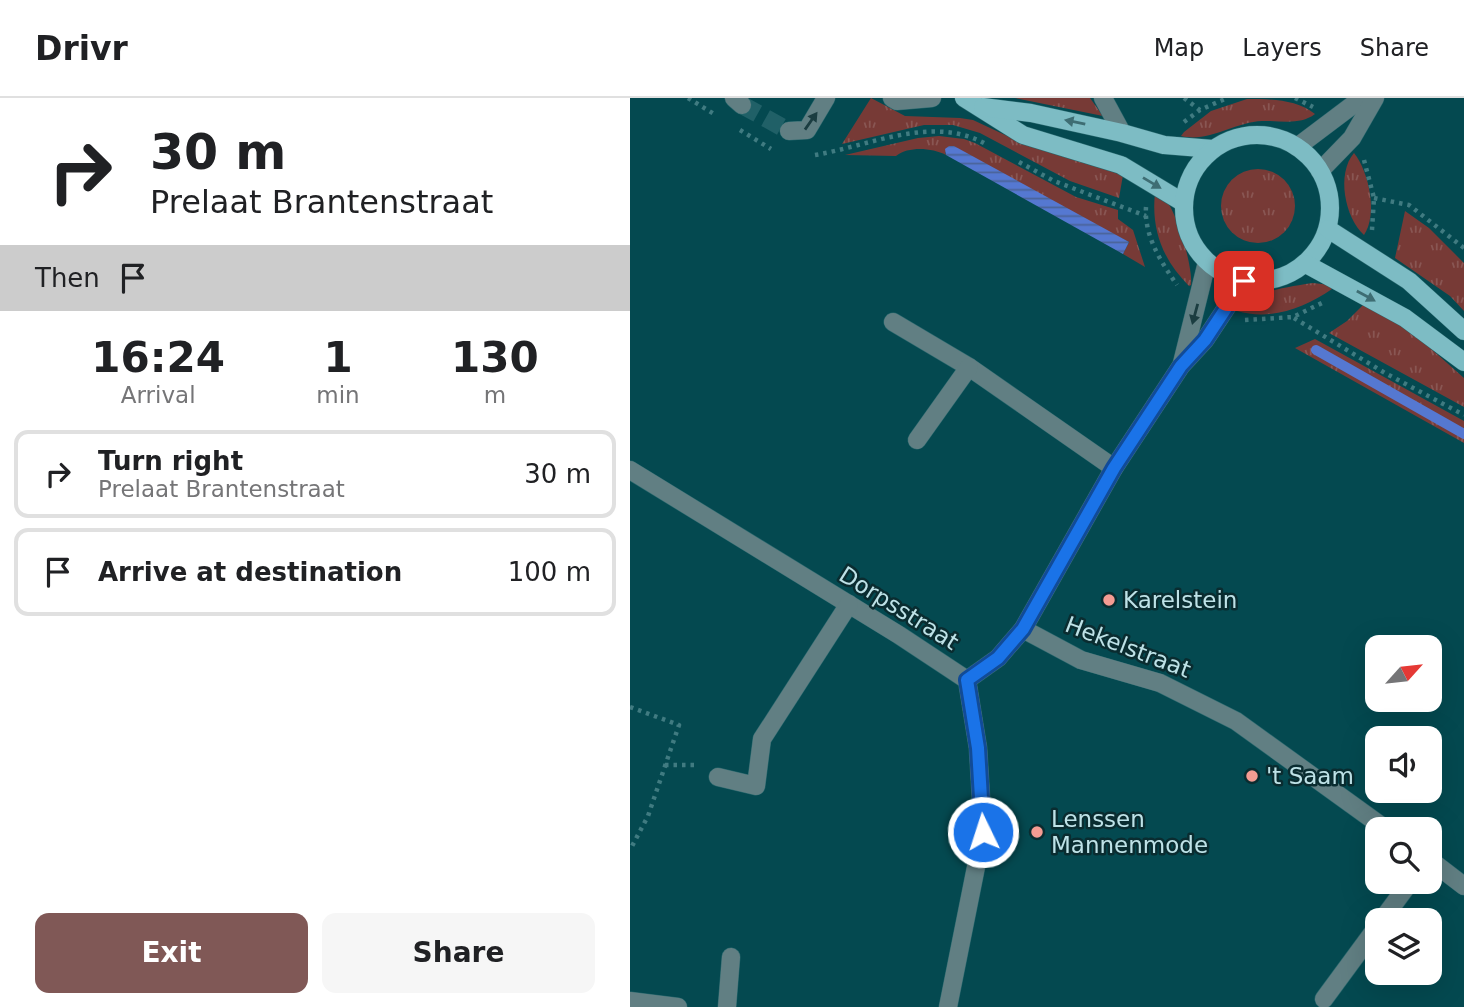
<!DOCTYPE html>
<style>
:root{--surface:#fff;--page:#f6f6f6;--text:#202124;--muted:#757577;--line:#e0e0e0;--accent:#805856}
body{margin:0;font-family:"DejaVu Sans",sans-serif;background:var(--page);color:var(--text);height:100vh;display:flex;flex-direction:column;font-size:26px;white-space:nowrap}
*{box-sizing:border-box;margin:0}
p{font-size:23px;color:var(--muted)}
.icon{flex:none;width:38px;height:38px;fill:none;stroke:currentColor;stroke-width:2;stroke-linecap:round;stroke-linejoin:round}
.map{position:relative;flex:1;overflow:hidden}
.panel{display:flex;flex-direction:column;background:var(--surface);width:630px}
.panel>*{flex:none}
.guide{background:#fff;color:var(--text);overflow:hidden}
.needle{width:46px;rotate:63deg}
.buttons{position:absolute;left:735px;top:537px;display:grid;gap:14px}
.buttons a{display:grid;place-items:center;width:77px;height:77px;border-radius:14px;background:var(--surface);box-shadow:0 7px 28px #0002;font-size:35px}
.pin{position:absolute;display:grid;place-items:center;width:60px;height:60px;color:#fff;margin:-30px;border-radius:14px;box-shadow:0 4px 10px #0006}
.me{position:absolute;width:77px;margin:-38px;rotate:356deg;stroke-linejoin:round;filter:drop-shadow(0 0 5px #0008)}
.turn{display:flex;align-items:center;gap:24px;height:147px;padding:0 35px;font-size:32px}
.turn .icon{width:91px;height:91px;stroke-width:2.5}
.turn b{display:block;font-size:49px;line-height:60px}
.then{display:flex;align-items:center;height:66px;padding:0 35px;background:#0003;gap:14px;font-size:26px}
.eta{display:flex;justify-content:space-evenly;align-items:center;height:119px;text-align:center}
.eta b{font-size:42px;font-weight:700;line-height:49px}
.cta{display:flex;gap:14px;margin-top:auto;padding:14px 35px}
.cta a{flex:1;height:80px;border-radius:14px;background:var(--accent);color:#fff;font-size:28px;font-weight:700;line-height:80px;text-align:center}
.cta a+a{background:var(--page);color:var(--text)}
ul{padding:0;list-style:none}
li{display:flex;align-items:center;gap:21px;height:88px;margin:0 14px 10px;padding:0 21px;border:4px solid var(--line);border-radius:14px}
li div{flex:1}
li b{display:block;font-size:26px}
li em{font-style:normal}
header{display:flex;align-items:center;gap:42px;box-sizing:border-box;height:98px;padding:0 35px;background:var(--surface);border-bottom:2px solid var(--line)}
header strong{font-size:33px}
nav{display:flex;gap:38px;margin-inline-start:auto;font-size:24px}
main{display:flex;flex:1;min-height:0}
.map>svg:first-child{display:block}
.grass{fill:url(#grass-tufts)}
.water{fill:url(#water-rules)}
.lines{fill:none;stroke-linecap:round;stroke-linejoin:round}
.stream{stroke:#5578d1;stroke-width:10}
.minor-tunnel{stroke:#206067;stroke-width:18;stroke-dasharray:18 9;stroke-linecap:butt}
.minor-casing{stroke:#29686e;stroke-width:19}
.major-casing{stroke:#29686e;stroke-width:19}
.path{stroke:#407b81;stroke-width:4.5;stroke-dasharray:3.5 5;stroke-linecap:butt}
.minor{stroke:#617f83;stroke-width:18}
.major{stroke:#7dbcc4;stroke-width:18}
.oneway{fill:#1b3d41}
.oneway2{fill:#3e6d73}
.route-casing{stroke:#114b97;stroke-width:18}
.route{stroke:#1a73e8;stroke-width:12}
.poi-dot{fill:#f59c93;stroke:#0a2c30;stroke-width:2.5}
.labels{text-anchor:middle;stroke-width:5;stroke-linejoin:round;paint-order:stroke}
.poi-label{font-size:23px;fill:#bee2e7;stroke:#0a2c30;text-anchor:start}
.street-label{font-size:23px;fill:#bee2e7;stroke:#0a2c30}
</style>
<header>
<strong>Drivr</strong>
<nav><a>Map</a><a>Layers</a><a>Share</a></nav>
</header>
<main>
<section class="panel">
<div class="guide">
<div class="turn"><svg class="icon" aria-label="right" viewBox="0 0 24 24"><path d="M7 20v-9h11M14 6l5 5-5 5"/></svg><div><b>30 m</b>Prelaat Brantenstraat</div></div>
<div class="then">Then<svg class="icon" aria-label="arrive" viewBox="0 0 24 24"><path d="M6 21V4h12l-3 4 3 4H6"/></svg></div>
</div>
<div class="eta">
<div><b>16:24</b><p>Arrival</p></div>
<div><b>1</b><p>min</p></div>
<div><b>130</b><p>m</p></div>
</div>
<ul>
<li><svg class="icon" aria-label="right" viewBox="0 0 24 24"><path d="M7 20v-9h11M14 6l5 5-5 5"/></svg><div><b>Turn right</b><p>Prelaat Brantenstraat</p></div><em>30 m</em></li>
<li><svg class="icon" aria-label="arrive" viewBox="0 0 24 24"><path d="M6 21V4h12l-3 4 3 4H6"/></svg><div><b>Arrive at destination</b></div><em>100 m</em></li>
</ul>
<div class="cta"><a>Exit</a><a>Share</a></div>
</section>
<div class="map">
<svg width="834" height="909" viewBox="0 0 834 909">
<defs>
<pattern id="grass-tufts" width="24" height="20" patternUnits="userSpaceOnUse" patternTransform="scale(1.75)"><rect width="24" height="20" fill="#773a36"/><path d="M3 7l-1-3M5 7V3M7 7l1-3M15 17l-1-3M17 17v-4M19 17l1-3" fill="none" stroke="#895653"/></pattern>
<pattern id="water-rules" width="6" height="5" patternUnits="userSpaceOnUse" patternTransform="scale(1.75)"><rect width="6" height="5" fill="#5578d1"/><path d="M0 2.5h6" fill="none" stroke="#4a6399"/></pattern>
</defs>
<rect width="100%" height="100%" fill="#044950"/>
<g class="grass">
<path d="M241,0L275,18L330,20L343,22L399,48L493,77L489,100L440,83L350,35L323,27H294L212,46Z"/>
<path d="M385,0H460L473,18Z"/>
<path d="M617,1C640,1 666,1 685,16C669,28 650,22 632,23C605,24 578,45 551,38L554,34L581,13Z"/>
<path d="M309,38L334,41L345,45L446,99L488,112V121L503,132L515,169L493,156L499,144L315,54L316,57C302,50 279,48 266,58L215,57L288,40Z"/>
<path d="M724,55C739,74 748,116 734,137C715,120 706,76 724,55Z"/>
<circle cx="628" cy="108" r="37"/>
<path d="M525,95C528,96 533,99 535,101C547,114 563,169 561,187L559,188C533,162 521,132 525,95Z"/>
<path d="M775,113L799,130L834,165V213L820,198L765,160Z"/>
<path d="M683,185L700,187L702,191C674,210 641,223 607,213C617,194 663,188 683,185Z"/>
<path d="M735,205L781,233L834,280V309L699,235L717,223Z"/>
<path d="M685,241L834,323V345L665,250Z"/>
</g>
<path class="water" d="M319,48H324L499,144L493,156L316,57L315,51Z"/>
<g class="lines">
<path class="stream" d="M686,252L834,336"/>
<path class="minor-tunnel" d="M112,7L159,33"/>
<g class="minor-casing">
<g id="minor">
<path d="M104,0L112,7"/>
<path d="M262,0L267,3L302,0"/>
<path d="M473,0L492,35"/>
<path d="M159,33L177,32L196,0"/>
<path d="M667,49L732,0"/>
<path d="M690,73L722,40L745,0"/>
<path d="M263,224L339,269L484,370"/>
<path d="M552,265L577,164"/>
<path d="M287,342L339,269"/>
<path d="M0,372L269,537L337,582L348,650L353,734L318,909"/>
<path d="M393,531L451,562L530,585L606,623L757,732"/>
<path d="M337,582L368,560L393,531L484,370L551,268L575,242L614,183"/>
<path d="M88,679L126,688L132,641L219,506"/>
<path d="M800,762L834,788"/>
<path d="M752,822L780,784"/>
<path d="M694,901L747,829"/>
<path d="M0,903L48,909"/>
<path d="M97,909L101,859"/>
</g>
</g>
<g class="major-casing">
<g id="major">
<path d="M334,0L393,37L491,67L554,105"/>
<path d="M353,9L401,15L492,35L534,47L583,51"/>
<circle cx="627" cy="110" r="73"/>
<path d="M698,131L779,183L834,233"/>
<path d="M676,166L775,220L834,264"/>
</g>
</g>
<g class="path">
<path d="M58,0L84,16"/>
<path d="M554,0L570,12"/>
<path d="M665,0L683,9"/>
<path d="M554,24L570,12L597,0"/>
<path d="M110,32L141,51"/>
<path d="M185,57C239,48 301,17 354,45"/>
<path d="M734,62L744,100L742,132"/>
<path d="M389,64L424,83L516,118"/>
<path d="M744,100L779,107L834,150"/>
<path d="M516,109C514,138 531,164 547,187"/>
<path d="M664,220L755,275L834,317"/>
<path d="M615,222L663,219L694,204"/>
<path d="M0,609L49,627L18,718L0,752"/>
<path d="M35,667H69"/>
</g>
<use href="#minor" class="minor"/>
<use href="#major" class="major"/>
</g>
<defs><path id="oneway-solid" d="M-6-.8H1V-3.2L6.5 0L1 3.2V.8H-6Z" transform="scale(1.75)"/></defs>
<g class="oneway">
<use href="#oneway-solid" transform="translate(181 23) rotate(-55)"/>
<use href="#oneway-solid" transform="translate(565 216) rotate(105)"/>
</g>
<g class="oneway2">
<use href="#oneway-solid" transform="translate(445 24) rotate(-168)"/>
<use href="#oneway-solid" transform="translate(522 85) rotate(31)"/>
<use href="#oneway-solid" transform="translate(736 198) rotate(29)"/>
</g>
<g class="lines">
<g class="route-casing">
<path id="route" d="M353,734L348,650L337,582L368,560L393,531L484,370L551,268L575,242L614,183"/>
</g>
<use href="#route" class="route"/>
</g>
<g class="poi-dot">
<circle cx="479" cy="502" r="7"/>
<circle cx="622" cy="678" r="7"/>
<circle cx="407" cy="734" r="7"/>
</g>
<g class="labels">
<g class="poi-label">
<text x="493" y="510">Karelstein</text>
<text x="636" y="686">'t Saam</text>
<text x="421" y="729">Lenssen<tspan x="421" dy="26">Mannenmode</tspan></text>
</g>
<g class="street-label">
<text transform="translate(269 510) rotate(32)" y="8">Dorpsstraat</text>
<text transform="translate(498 549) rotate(21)" y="8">Hekelstraat</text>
</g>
</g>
</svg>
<div class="buttons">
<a><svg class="needle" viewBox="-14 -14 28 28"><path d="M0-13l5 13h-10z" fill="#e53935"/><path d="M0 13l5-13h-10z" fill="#757577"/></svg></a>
<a><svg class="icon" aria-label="sound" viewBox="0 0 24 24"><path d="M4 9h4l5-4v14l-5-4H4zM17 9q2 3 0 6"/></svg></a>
<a><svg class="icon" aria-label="search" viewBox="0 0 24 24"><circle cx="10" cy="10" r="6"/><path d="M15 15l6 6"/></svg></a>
<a><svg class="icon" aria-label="layers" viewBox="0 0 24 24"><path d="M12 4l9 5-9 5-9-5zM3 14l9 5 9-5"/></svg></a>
</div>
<div class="pin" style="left:614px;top:183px;background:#d93025"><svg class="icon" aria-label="arrive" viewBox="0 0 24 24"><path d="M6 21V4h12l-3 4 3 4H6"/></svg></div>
<svg class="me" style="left:353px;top:734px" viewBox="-20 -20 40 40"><circle r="17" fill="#1a73e8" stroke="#fff" stroke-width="3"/><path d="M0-11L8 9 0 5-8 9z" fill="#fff"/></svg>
</div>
</main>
